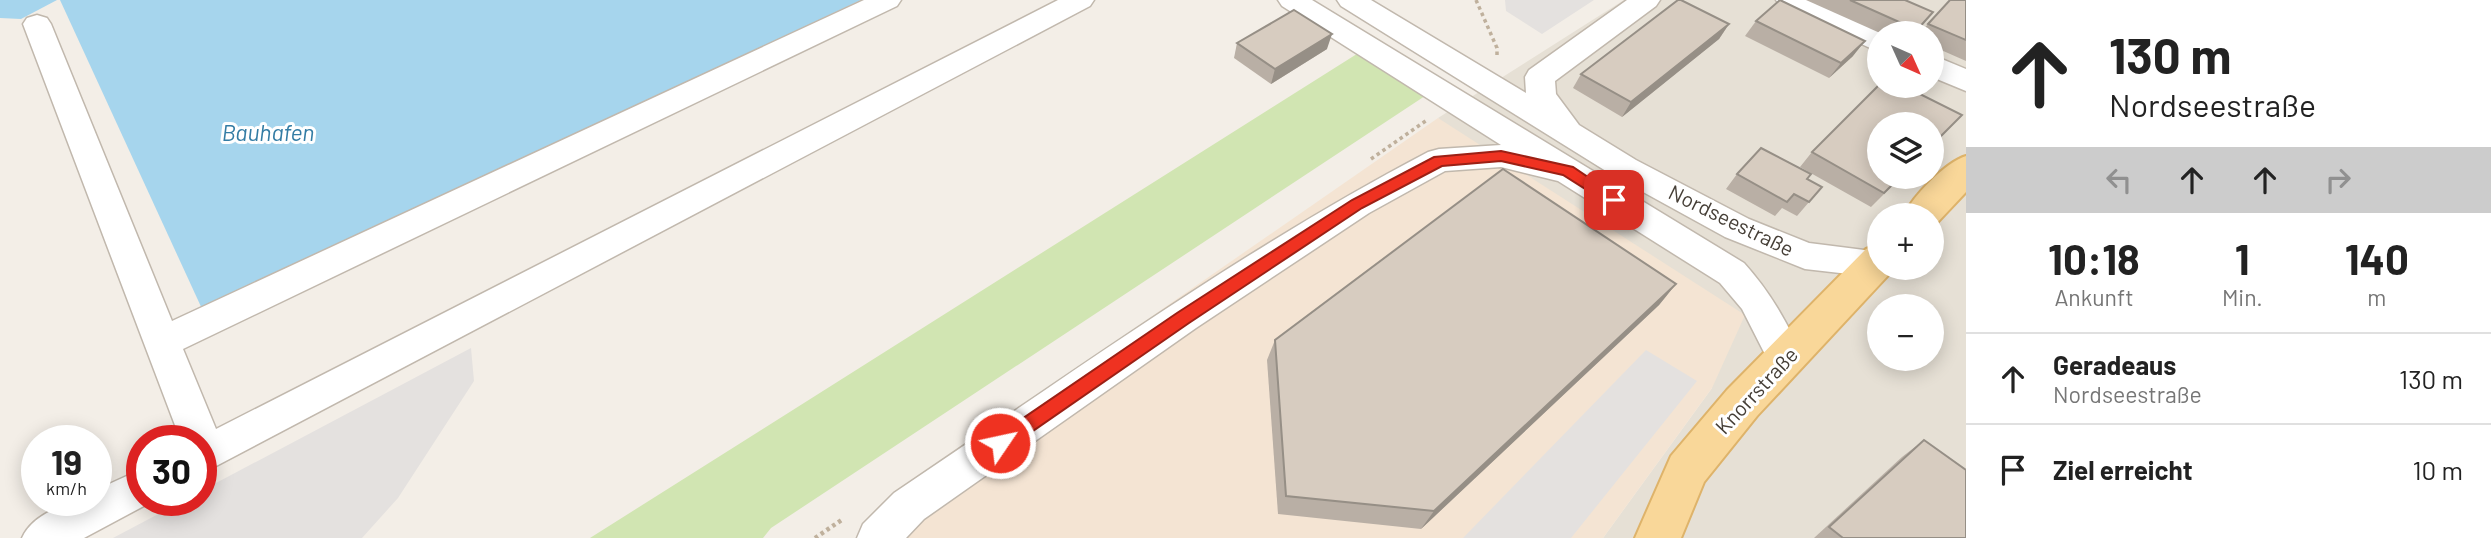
<!DOCTYPE html>
<html lang="de">
<meta charset="utf-8">
<style>
:root{--surface:#fff;--page:#f6f6f6;--text:#222;--muted:#767676;--line:#e0e0e0}
body{margin:0;font-family:Barlow,sans-serif;background:var(--page);color:var(--text);height:100vh;display:flex;flex-direction:column;font-size:26px;white-space:nowrap}
*{box-sizing:border-box;margin:0}
p{font-size:23px;color:var(--muted)}
.icon{flex:none;width:38px;height:38px;fill:none;stroke:currentColor;stroke-width:2;stroke-linecap:round;stroke-linejoin:round}
.map{position:relative;flex:1;overflow:hidden}
.sheet{display:flex;flex-direction:column;background:var(--surface);width:525px}
.sheet>*{flex:none}
.guide{background:#fff;color:var(--text);overflow:hidden}
.needle{width:46px;rotate:135deg}
.fabs{position:absolute;left:1867px;top:21px;display:grid;gap:14px}
.fabs a{display:grid;place-items:center;width:77px;height:77px;border-radius:50%;background:var(--surface);box-shadow:0 4px 18px #0003;font-size:35px}
.speed{position:absolute;left:21px;top:425px;display:flex;gap:14px;font-size:35px;font-weight:700;text-align:center}
.speed>*{display:grid;place-content:center;width:91px;height:91px;border-radius:50%;background:var(--surface);box-shadow:0 4px 18px #0003;line-height:1}
.speed small{font-size:18px;font-weight:400}
.speed .limit{border:10px solid #d22;background:#fff;color:#111}
.pin{position:absolute;display:grid;place-items:center;width:60px;height:60px;color:#fff;margin:-30px;border-radius:14px;box-shadow:0 4px 10px #0006}
.me{position:absolute;width:77px;margin:-38px;rotate:56deg;stroke-linejoin:round;filter:drop-shadow(0 0 5px #0008)}
.turn{display:flex;align-items:center;gap:24px;height:147px;padding:0 28px;font-size:32px}
.turn .icon{width:91px;height:91px;stroke-width:2.5}
.turn b{display:block;font-size:49px;line-height:60px}
.lanes{display:flex;align-items:center;height:66px;padding:0 28px;background:#0003;justify-content:center;gap:35px;direction:ltr}
.lanes .off{opacity:.35}
.eta{display:flex;justify-content:space-evenly;align-items:center;height:119px;text-align:center}
.eta b{font-size:42px;font-weight:700;line-height:49px}
ul{padding:0;list-style:none}
li{display:flex;align-items:center;gap:21px;height:91px;padding:0 28px;border-top:2px solid var(--line)}
li div{flex:1}
li b{display:block;font-size:26px}
li em{font-style:normal}
main{display:flex;flex:1;min-height:0}
.map>svg:first-child{display:block}
.residential{fill:#e6e0d5;fill-rule:evenodd}
.commercial{fill:#f4e4d3}
.green{fill:#d1e5b2}
.parking{fill:#e4e1df}
.water{fill:#a6d5ed}
.lines{fill:none;stroke-linecap:round;stroke-linejoin:round}
.minor-casing{stroke:#c1b8ad;stroke-width:3}
.major-casing{stroke:#deb36a;stroke-width:4}
.path-far1{stroke:#bfb09c;stroke-width:3.5;stroke-dasharray:3.5 3.5;stroke-linecap:butt}
.path{stroke:#bfb09c;stroke-width:4.5;stroke-dasharray:3.5 3.5;stroke-linecap:butt}
.minor{fill:#fff;fill-rule:evenodd}
.major{fill:#f9d799;fill-rule:evenodd}
.wall{fill:#b9afa5}
.shaded-wall{fill:#968f86}
.building{fill:#d7ccc0;stroke:#968f86;stroke-width:2}
.route{fill:#ef3221;stroke:#9b2015;stroke-width:2}
.labels{text-anchor:middle;stroke-width:6;stroke-linejoin:round;paint-order:stroke}
.street-label{font-size:21px;fill:#453e36;stroke:#fff}
.water-label{font-size:23px;font-style:italic;fill:#337ca4;stroke:#fff}
</style>
<main>
<div class="map">
<svg width="1966" height="538" viewBox="0 0 1966 538">
<rect width="100%" height="100%" fill="#f3eee7"/>
<path class="residential" d="M1624,0H1966V538H1603L1712,388L1438,118ZM1880,33H1932V86H1880ZM1880,124H1932V177H1880ZM1880,215H1932V268H1880ZM1880,306H1932V359H1880Z"/>
<path class="commercial" d="M1438,118L1745,315L1712,388L1603,538H885L881,504Z"/>
<path class="green" d="M1360,52L1428,94L771,528L763,538H590Z"/>
<g class="parking">
<path d="M1505,0H1594L1542,34L1506,11Z"/>
<path d="M471,348L474,381L398,498L362,538H113L183,501L201,500V491Z"/>
<path d="M1646,350L1697,381L1571,538H1463Z"/>
</g>
<g class="water">
<path d="M0,0H57L21,19L0,18Z"/>
<path d="M60,0H861L203,311Z"/>
</g>
<g class="lines">
<g class="minor-casing">
<g id="minor">
<path d="M864,0H901L897,6L183,349L216,429L1058,0H1094L1090,6L201,474V441H181L23,24L27,18L37,15L47,18L51,24L172,321Z"/>
<path d="M1278,0H1312L1744,263C1772,294 1786,322 1805,359L1799,370L1786,374L1773,370L1742,309L1720,283L1558,181L1501,167L1445,171L1369,213L1196,328L924,519L906,538H857L863,524L894,493C1069,375 1241,250 1428,152L1439,149L1501,145L1282,6Z"/>
<path d="M1337,0H1371L1526,93L1525,77L1529,70L1627,0H1660L1656,6L1555,81L1556,94L1579,125L1636,160L1749,219L1809,243L1880,252V268H1890L1887,274L1875,277L1805,269L1725,237L1614,176L1341,6Z"/>
<path d="M1776,0H1814L1888,33H1880V50L1870,48L1780,6Z"/>
<path d="M1932,55L1966,69V91L1932,77Z"/>
<path d="M142,469V500H155L84,538H22C33,513 70,500 96,500V490Z"/>
</g>
</g>
<g class="major-casing">
<g id="major">
<path d="M1966,156V192L1935,225L1932,226V215H1904C1913,196 1946,162 1966,156Z"/>
<path d="M1880,244V268L1894,269L1757,416L1704,482L1681,538H1635L1671,456L1727,390L1866,249Z"/>
</g>
</g>
<g class="path-far1">
<path d="M1476,0L1497,48V55"/>
<path d="M1371,159L1427,120"/>
</g>
<path class="path" d="M815,538L843,519"/>
<use href="#minor" class="minor"/>
<use href="#major" class="major"/>
</g>
<g class="wall">
<path d="M1806,0H1905L1933,12L1914,33H1880Z"/>
<path d="M1950,0H1966V61L1932,46V33H1920Z"/>
<path d="M1756,21L1853,56L1829,78L1745,36Z"/>
<path d="M1729,24L1719,39L1622,117L1573,88L1581,74Z"/>
<path d="M1237,43L1327,49L1271,84L1234,58Z"/>
<path d="M1962,115L1932,146V124L1880,177H1901L1871,207L1800,167L1812,152Z"/>
<path d="M1737,174L1807,179L1822,187L1797,216L1782,208L1775,216L1726,189Z"/>
<path d="M1676,284L1659,305L1421,529L1278,514L1267,360L1275,340Z"/>
<path d="M1924,440L1966,538H1814L1902,457Z"/>
</g>
<g class="shaded-wall">
<path d="M1729,24L1719,39L1622,117L1631,102Z"/>
<path d="M1332,34L1327,49L1271,84L1275,69Z"/>
<path d="M1865,41L1853,56L1829,78L1841,63Z"/>
<path d="M1676,284L1659,305L1421,529L1434,511Z"/>
</g>
<g class="building">
<path d="M1678,0H1681L1729,24L1631,102L1581,74Z"/>
<path d="M1780,0L1865,41L1841,63L1756,21Z"/>
<path d="M1850,0H1905L1933,12L1917,30Z"/>
<path d="M1950,0H1966V40L1928,24Z"/>
<path d="M1294,10L1332,34L1275,69L1237,43Z"/>
<path d="M1880,84V86H1904L1962,115L1932,145V124H1880V177H1900L1884,193L1812,152Z"/>
<path d="M1761,148L1811,174L1807,179L1822,187L1809,202L1794,194L1787,202L1737,174Z"/>
<path d="M1503,169L1676,284L1434,511L1286,496L1275,340Z"/>
<path d="M1924,440L1966,470V538H1843L1829,527Z"/>
</g>
<path class="route" d="M1501,151L1573,167L1622,200L1614,206L1609,204L1563,175L1501,161L1442,166L1362,208L1189,323L1007,449L1000,451L994,449L991,443L994,438L1177,313L1352,200L1434,157Z"/>
<g class="labels">
<g class="street-label">
<text transform="translate(1731 221) rotate(26)" y="7">Nordseestraße</text>
<text transform="translate(1757 391) rotate(-47)" y="7">Knorrstraße</text>
</g>
<g class="water-label">
<text x="268" y="141">Bauhafen</text>
</g>
</g>
</svg>
<div class="fabs">
<a><svg class="needle" viewBox="-14 -14 28 28"><path d="M0-13l5 13h-10z" fill="#e53935"/><path d="M0 13l5-13h-10z" fill="#767676"/></svg></a>
<a><svg class="icon" aria-label="layers" viewBox="0 0 24 24"><path d="M12 4l9 5-9 5-9-5zM3 14l9 5 9-5"/></svg></a>
<a>+</a>
<a>−</a>
</div>
<div class="speed"><div>19<small>km/h</small></div><div class="limit">30</div></div>
<div class="pin" style="left:1614px;top:200px;background:#d93025"><svg class="icon" aria-label="arrive" viewBox="0 0 24 24"><path d="M6 21V4h12l-3 4 3 4H6"/></svg></div>
<svg class="me" style="left:1000px;top:443px" viewBox="-20 -20 40 40"><circle r="17" fill="#ef3221" stroke="#fff" stroke-width="3"/><path d="M0-11L8 9 0 5-8 9z" fill="#fff"/></svg>
</div>
<section class="sheet">
<div class="guide">
<div class="turn"><svg class="icon" aria-label="ahead" viewBox="0 0 24 24"><path d="M12 20V5M6 11l6-6 6 6"/></svg><div><b>130 m</b>Nordseestraße</div></div>
<div class="lanes"><svg class="icon off" aria-label="left" viewBox="0 0 24 24"><path d="M17 20v-9H6M10 6l-5 5 5 5"/></svg><svg class="icon" aria-label="ahead" viewBox="0 0 24 24"><path d="M12 20V5M6 11l6-6 6 6"/></svg><svg class="icon" aria-label="ahead" viewBox="0 0 24 24"><path d="M12 20V5M6 11l6-6 6 6"/></svg><svg class="icon off" aria-label="right" viewBox="0 0 24 24"><path d="M7 20v-9h11M14 6l5 5-5 5"/></svg></div>
</div>
<div class="eta">
<div><b>10:18</b><p>Ankunft</p></div>
<div><b>1</b><p>Min.</p></div>
<div><b>140</b><p>m</p></div>
</div>
<ul>
<li><svg class="icon" aria-label="ahead" viewBox="0 0 24 24"><path d="M12 20V5M6 11l6-6 6 6"/></svg><div><b>Geradeaus</b><p>Nordseestraße</p></div><em>130 m</em></li>
<li><svg class="icon" aria-label="arrive" viewBox="0 0 24 24"><path d="M6 21V4h12l-3 4 3 4H6"/></svg><div><b>Ziel erreicht</b></div><em>10 m</em></li>
</ul>
</section>
</main>
